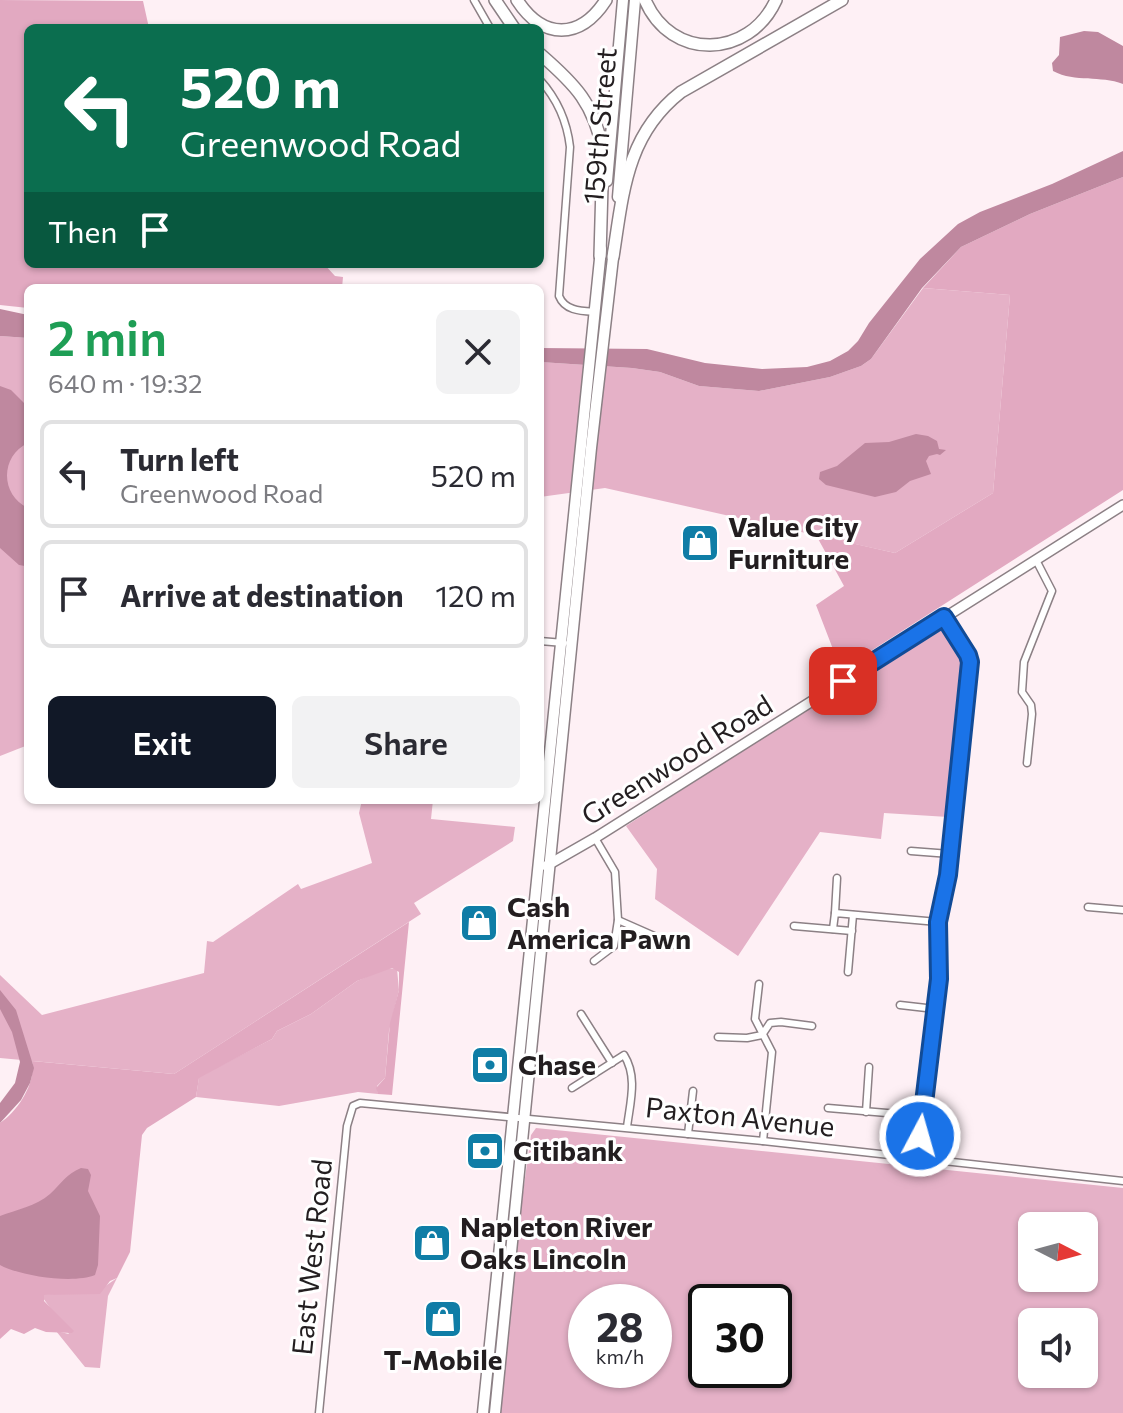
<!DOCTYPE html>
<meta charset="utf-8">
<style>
:root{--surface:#fff;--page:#f2f2f3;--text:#2b2b33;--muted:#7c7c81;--line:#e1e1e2;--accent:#111827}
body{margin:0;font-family:Commissioner,sans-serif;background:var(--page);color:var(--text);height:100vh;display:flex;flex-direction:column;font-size:30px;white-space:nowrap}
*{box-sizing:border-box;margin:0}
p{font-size:26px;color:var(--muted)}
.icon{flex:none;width:44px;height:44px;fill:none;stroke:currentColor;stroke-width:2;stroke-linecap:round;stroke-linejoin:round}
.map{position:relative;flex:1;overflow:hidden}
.sheet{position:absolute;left:24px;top:284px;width:520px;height:520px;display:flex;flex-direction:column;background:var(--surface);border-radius:12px;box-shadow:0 2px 6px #0004}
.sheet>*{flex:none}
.banner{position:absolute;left:24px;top:24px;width:520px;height:244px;border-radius:12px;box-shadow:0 2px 6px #0004;background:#0b6e4f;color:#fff;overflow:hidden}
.needle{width:52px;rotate:96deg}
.tools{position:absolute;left:1018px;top:1212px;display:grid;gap:16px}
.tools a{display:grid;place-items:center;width:80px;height:80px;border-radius:12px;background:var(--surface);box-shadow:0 2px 6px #0004;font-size:40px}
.speed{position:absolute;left:568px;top:1284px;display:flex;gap:16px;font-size:40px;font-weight:700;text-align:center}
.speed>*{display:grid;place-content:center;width:104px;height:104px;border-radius:50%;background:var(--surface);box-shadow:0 2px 6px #0004;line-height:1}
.speed small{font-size:20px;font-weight:400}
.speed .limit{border:4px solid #111;border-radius:12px;background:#fff;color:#111}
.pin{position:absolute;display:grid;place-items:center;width:68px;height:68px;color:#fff;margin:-34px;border-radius:16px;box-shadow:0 4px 12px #0006}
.me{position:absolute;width:88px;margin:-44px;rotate:6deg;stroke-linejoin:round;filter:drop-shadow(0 0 6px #0008)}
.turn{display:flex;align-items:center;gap:28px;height:168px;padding:0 24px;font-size:36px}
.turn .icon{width:104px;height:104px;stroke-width:2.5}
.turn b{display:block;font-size:56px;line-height:68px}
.then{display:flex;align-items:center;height:76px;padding:0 24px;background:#0003;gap:16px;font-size:30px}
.round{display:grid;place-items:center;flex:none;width:84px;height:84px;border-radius:12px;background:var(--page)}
.overview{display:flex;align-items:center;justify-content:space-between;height:136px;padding:0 24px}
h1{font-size:48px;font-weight:600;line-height:60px;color:#1e9e55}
.button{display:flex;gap:16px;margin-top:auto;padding:16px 24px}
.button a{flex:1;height:92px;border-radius:12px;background:var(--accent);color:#fff;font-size:32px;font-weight:600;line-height:92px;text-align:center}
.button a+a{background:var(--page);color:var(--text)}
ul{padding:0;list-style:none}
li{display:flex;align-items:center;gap:24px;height:108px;margin:0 16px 12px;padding:0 8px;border:4px solid var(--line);border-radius:12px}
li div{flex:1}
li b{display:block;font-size:30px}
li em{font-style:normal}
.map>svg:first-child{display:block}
.green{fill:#e5b1c7;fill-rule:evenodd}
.forest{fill:#e2a9c1}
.water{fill:#bf889f}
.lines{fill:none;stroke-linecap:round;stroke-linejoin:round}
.street-casing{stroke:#8c8085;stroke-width:9}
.secondary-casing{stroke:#8c8085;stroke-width:12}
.primary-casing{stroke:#8c8085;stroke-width:13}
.highway-casing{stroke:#8c8085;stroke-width:14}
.street{stroke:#fff;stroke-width:6}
.secondary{stroke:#fff;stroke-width:9}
.primary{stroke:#fff;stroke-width:10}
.highway{stroke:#fff;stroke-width:11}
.route-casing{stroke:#114b97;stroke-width:20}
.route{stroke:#1a73e8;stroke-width:14}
.labels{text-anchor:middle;stroke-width:6;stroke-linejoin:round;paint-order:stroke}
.street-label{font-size:28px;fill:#231e20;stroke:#fff}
.poi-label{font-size:28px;font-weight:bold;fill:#231e20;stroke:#fff;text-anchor:start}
</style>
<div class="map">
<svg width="1123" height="1413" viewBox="0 0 1123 1413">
<rect width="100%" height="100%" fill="#fef0f5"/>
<g class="green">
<path d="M923,288L1010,295L993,493L895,553L605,488L540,497V362L632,368L660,372L699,386L759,391L830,377L861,366L871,359Z"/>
<path d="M0,336L28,338V745L0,756Z"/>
<path d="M945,628L967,659L948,817L884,813L881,839L820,832L738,956L655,899L657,869L626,826L859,675Z"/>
<path d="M362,800H433L431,819L515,827L513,841L414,903L421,914L174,1074L0,1058V975L42,1015L204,973L207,941L213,942L298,884L301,889L372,863L359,813Z"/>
<path d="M387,968L397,969L399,990L389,1031L385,1078L377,1086L378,1094L358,1092L279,1106L196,1097L199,1077L272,1039L277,1031L311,1014L357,981Z"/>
<path d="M536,1128L1123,1188V1413H500L521,1207L531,1135ZM1032,1226H1084V1278H1032ZM586,1302H654V1370H586ZM706,1302H774V1370H706ZM1032,1322H1084V1374H1032Z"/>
<path d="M117,1278L108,1296L100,1368L85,1367L56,1331L69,1334L43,1298L44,1295L101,1289Z"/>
</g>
<g class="forest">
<path d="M0,0L143,1L149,28H28V264H324L335,276L343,277L342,288H28V308L0,305Z"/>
<path d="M1123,177V490L841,670L816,605L844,586L816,535L895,553L993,493L1010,295L923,288L961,247L1030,214Z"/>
<path d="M409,922L392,1095L378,1094L376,1088L385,1078L390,1023L399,990V972L392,968L357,981L311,1014L277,1031L272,1039L199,1078L196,1097L147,1128L142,1135L130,1252L117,1278L110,1281L100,1294L44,1295V1301L74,1331L72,1333L46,1332L35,1328L24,1334L11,1329L0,1339V1123C18,1111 36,1083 32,1061L174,1074Z"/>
</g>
<g class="water">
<path d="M1084,31L1098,32L1123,46V84C1100,75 1076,83 1053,71L1052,63L1059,55L1060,37Z"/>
<path d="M1123,151V177L1030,214L961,247L922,288L871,359L861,366L830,377L759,391L699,386L660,372L632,368L540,362V348L647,349L705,363L762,369L807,367L830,361L848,351L858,341L869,323L920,259L958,224L980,212L1052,184Z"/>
<path d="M0,309L28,315V338L0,336Z"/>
<path d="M0,386L11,390L28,407V443C0,456 0,495 28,508V564L25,566L19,565L0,548Z"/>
<path d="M916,434L928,436L937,441L939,449L946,450L940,455L937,454L929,456L926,461L931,474L910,481L896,492L875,497L826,485L819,479L820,472L837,466L865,443L889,442Z"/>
<path d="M0,990L16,1010L34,1068L30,1083L21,1100L0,1123V1103L15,1083L20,1062L12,1032L0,1009Z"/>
<path d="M81,1168L88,1169L91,1175L88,1191L100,1216L98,1265L95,1275C73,1284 20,1276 0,1265V1216C16,1210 36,1206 50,1194C61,1184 66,1174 81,1168Z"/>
</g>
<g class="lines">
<g class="street-casing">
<g id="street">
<path d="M474,0L490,28"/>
<path d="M540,80C558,100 567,121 570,147L559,296C565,311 581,311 596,312"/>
<path d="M540,641L564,643"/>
<path d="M1027,763L1032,714L1031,705L1022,692L1024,662L1052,591L1036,560"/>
<path d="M911,851L950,854"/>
<path d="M1088,907L1123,910"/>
<path d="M835,913L837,878"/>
<path d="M618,920L677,946"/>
<path d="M794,926L852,931"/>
<path d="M833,929L835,913L938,922"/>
<path d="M594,961L614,946L618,920L615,872L595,838"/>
<path d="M848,972L853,915"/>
<path d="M759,984L755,1019L772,1052L763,1141"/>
<path d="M900,1005L935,1009"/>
<path d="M581,1014L612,1063"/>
<path d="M718,1037L747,1038L762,1035L770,1023L781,1022L812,1026"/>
<path d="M572,1088L624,1055C638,1077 630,1103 627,1127"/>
<path d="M828,1108L922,1116"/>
<path d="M866,1112L869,1067"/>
<path d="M688,1134L693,1091"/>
<path d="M918,1156L939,979L938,922L948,875L970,672L968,655L944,617"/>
<path d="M319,1413L347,1126L353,1106L360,1103L763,1141L1123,1181"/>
</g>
</g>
<g class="secondary-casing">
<path id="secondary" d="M546,866L595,838L1123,505"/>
</g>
<g class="primary-casing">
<g id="primary">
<path d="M607,181L623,0"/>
<path d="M618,197L635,0"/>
<path d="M483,1413L601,249"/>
<path d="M495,1413L591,448L614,249"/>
</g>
</g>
<g class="highway-casing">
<g id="highway">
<path d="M495,0L514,28"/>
<path d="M517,0C543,40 580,40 606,0"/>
<path d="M645,0C671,61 749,59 776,0"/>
<path d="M540,54C576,85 594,104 603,151L600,256"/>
<path d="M613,257C623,193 626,135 681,92L842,0"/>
</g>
</g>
<use href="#street" class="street"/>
<use href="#secondary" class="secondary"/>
<use href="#primary" class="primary"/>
<use href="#highway" class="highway"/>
</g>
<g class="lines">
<g class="route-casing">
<path id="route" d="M843,681L944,617L968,655L970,662L948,875L938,922L939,979L920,1136"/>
</g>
<use href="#route" class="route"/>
</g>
<defs>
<g id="shop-square" transform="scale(2)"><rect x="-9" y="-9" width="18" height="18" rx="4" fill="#0f7da6" stroke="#fff"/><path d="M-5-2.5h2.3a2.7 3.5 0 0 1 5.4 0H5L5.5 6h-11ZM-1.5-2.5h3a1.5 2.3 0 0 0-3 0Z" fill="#fff"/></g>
<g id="bank-square" transform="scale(2)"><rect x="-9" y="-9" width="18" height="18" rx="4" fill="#0f7da6" stroke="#fff"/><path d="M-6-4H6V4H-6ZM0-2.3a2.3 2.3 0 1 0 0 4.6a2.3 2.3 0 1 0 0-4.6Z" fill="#fff"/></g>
</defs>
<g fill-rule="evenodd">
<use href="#shop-square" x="700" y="543"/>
<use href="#shop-square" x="479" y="923"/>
<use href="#bank-square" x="490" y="1065"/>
<use href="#bank-square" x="485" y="1151"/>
<use href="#shop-square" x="432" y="1243"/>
<use href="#shop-square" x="443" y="1319"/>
</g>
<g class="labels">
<g class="street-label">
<text transform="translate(600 126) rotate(-85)" y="10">159th Street</text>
<text transform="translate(677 760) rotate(-32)" y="10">Greenwood Road</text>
<text transform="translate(740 1117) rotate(6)" y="10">Paxton Avenue</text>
<text transform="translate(312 1257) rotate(-84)" y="10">East West Road</text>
</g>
<g class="poi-label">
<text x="728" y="537">Value City<tspan x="728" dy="32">Furniture</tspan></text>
<text x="507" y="917">Cash<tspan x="507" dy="32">America Pawn</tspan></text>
<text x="518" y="1075">Chase</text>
<text x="513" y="1161">Citibank</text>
<text x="460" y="1237">Napleton River<tspan x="460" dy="32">Oaks Lincoln</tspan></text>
<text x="443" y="1370" text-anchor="middle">T-Mobile</text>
</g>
</g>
</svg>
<div class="tools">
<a><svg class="needle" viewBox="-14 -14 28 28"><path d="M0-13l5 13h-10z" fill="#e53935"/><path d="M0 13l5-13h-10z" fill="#7c7c81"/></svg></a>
<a><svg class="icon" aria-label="sound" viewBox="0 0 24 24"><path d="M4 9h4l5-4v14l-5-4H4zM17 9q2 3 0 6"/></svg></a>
</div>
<div class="speed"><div>28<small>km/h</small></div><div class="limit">30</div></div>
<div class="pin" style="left:843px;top:681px;background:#d93025"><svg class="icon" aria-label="arrive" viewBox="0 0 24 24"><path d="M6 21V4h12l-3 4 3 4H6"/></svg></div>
<svg class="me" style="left:920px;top:1136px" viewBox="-20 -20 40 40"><circle r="17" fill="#1a73e8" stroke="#fff" stroke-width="3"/><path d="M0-11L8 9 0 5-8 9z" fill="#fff"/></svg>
<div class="banner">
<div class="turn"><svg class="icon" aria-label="left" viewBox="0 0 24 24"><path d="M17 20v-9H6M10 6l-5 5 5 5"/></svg><div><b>520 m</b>Greenwood Road</div></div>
<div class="then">Then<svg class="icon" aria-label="arrive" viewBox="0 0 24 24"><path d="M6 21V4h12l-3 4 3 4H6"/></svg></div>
</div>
<section class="sheet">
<div class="overview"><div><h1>2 min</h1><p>640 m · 19:32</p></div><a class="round"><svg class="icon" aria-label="close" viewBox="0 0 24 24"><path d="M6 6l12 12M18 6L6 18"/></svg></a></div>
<ul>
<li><svg class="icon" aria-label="left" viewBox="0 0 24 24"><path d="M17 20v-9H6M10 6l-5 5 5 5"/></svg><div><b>Turn left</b><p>Greenwood Road</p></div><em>520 m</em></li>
<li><svg class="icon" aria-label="arrive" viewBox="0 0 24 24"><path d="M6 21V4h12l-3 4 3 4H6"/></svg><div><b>Arrive at destination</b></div><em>120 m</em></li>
</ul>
<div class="button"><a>Exit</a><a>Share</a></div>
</section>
</div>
